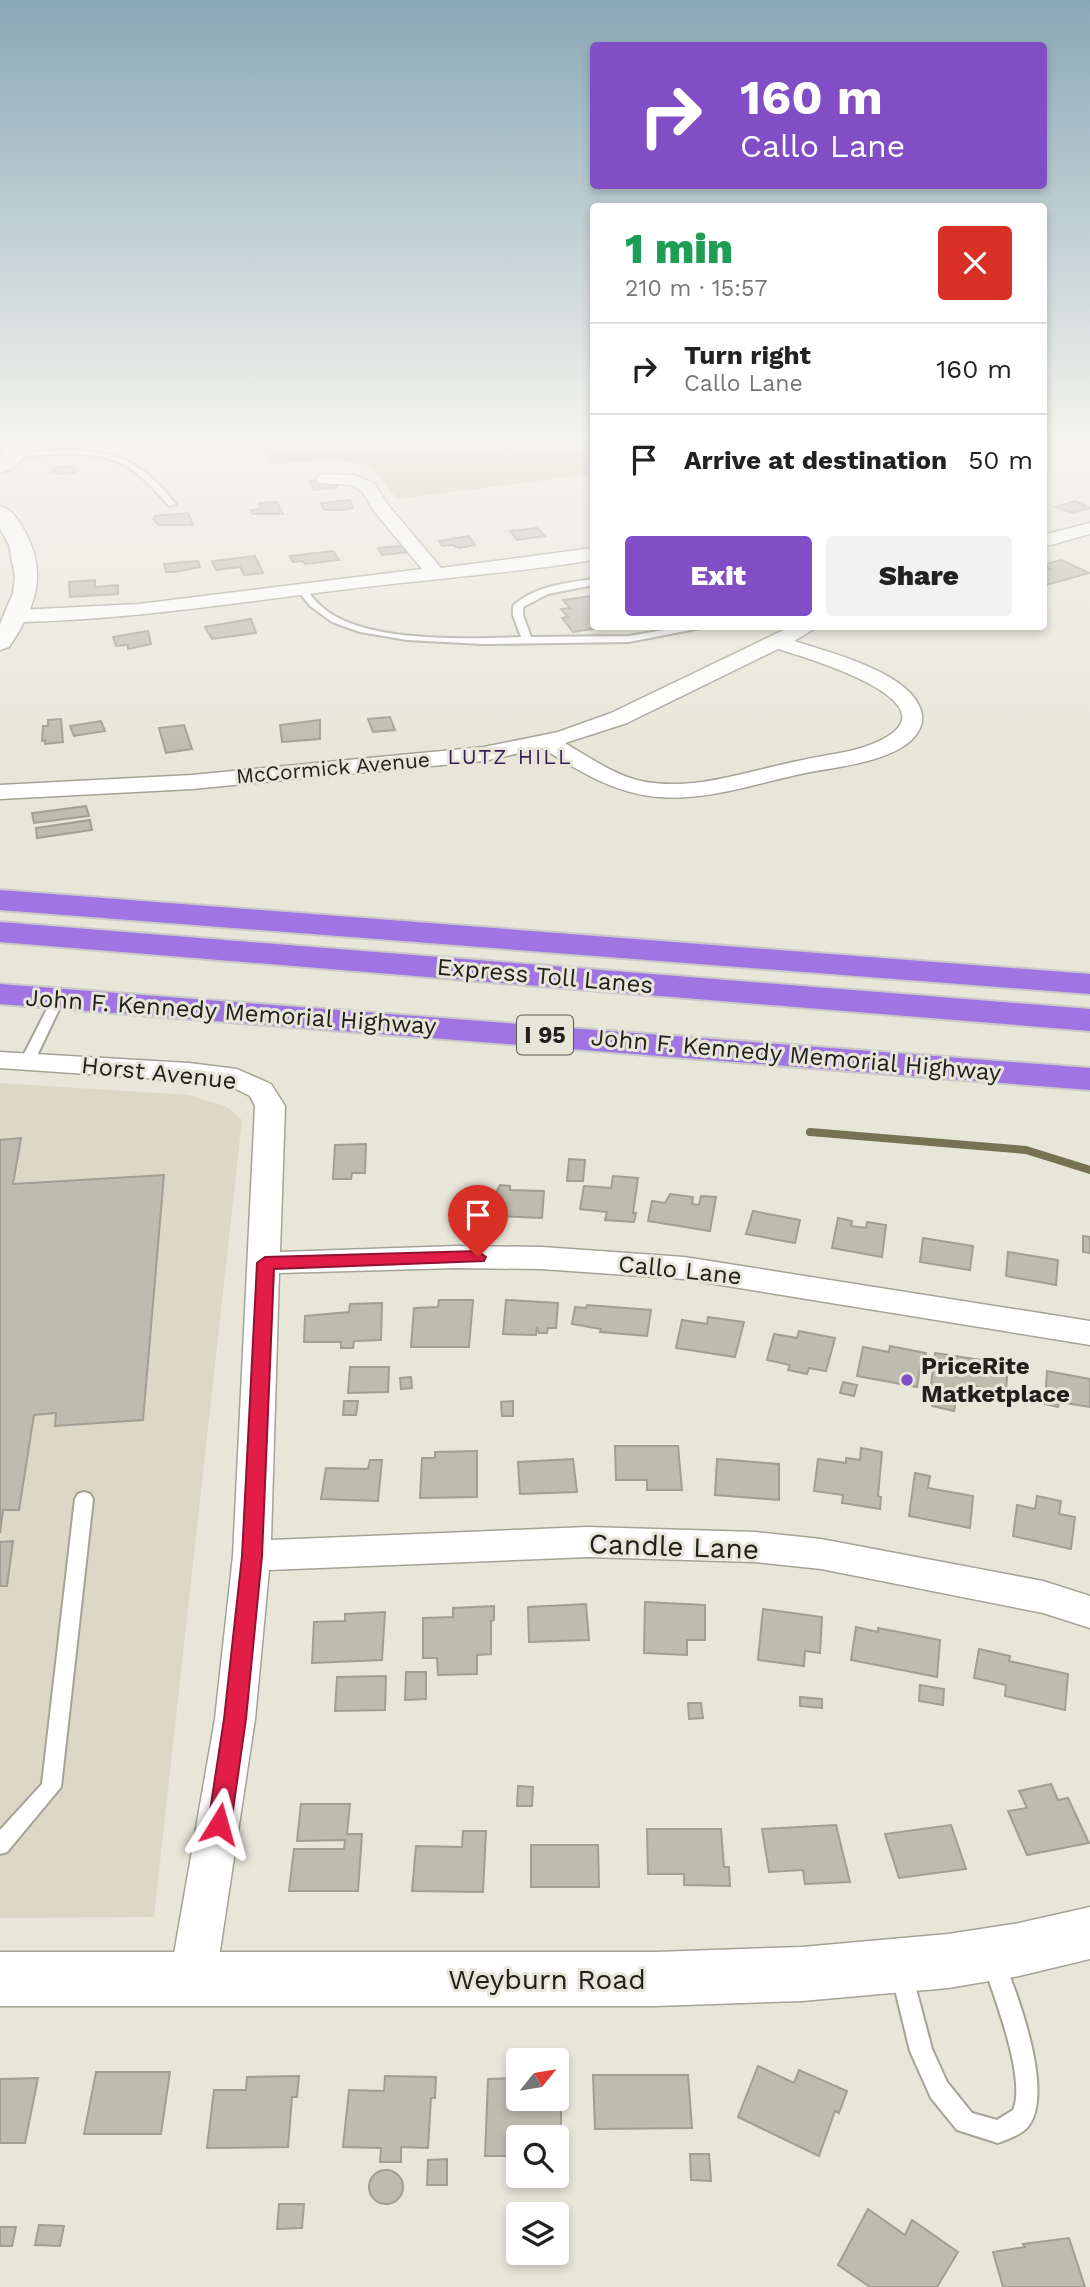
<!DOCTYPE html>
<meta charset="utf-8">
<style>
:root{--surface:#fff;--page:#f2f2f2;--text:#222;--muted:#767676;--line:#e0e0e0;--accent:#814ec6}
body{margin:0;font-family:"Work Sans",sans-serif;background:var(--page);color:var(--text);height:100vh;display:flex;flex-direction:column;font-size:26px;white-space:nowrap}
*{box-sizing:border-box;margin:0}
p{font-size:23px;color:var(--muted)}
.icon{flex:none;width:38px;height:38px;fill:none;stroke:currentColor;stroke-width:2;stroke-linecap:round;stroke-linejoin:round}
.map{position:relative;flex:1;overflow:hidden}
.panel{position:absolute;left:590px;top:203px;width:457px;height:427px;display:flex;flex-direction:column;background:var(--surface);border-radius:7px;box-shadow:0 4px 10px #0003}
.panel>*{flex:none}
.hud{position:absolute;left:590px;top:42px;width:457px;height:147px;border-radius:7px;box-shadow:0 4px 10px #0003;background:#814ec6;color:#fff;overflow:hidden}
.needle{width:46px;rotate:60deg}
.tools{position:absolute;left:506px;top:2048px;display:grid;gap:14px}
.tools a{display:grid;place-items:center;width:63px;height:63px;border-radius:7px;background:var(--surface);box-shadow:0 4px 10px #0003;font-size:35px}
.pin{position:absolute;display:grid;place-items:center;width:60px;height:60px;color:#fff;margin:-72px -30px;border-radius:50% 50% 50% 0;rotate:-45deg;box-shadow:0 0 7px #0007}
.pin .icon{rotate:45deg}
.me{position:absolute;width:77px;margin:-38px;rotate:8deg;stroke-linejoin:round;filter:drop-shadow(0 0 5px #0008)}
.turn{display:flex;align-items:center;gap:24px;height:147px;padding:0 35px;font-size:32px}
.turn .icon{width:91px;height:91px;stroke-width:2.5}
.turn b{display:block;font-size:49px;line-height:60px}
.round{display:grid;place-items:center;flex:none;width:74px;height:74px;border-radius:7px;background:var(--page)}
.summary{display:flex;align-items:center;justify-content:space-between;height:119px;padding:0 35px}
h1{font-size:42px;font-weight:800;line-height:52px;color:#1e9e55}
.button{display:flex;gap:14px;margin-top:auto;padding:14px 35px}
.button a{flex:1;height:80px;border-radius:7px;background:var(--accent);color:#fff;font-size:28px;font-weight:800;line-height:80px;text-align:center}
.button a+a{background:var(--page);color:var(--text)}
ul{padding:0;list-style:none}
li{display:flex;align-items:center;gap:21px;height:91px;padding:0 35px;border-top:2px solid var(--line)}
li div{flex:1}
li b{display:block;font-size:26px}
li em{font-style:normal}
.map>svg:first-child{display:block}
.built{fill:#dbd9c6}
.green{fill:#c3c09c}
.lines{fill:none;stroke-linecap:round;stroke-linejoin:round}
.stream{stroke:#767253;stroke-width:8}
.building{fill:#bdbcaf;stroke:#a09f93;stroke-width:2}
.service-casing{stroke:#a4a396;stroke-width:4}
.minor-casing{stroke:#a4a396;stroke-width:3}
.tertiary-casing{stroke:#a4a396;stroke-width:3}
.motorway-casing{stroke:#cac9c9;stroke-width:4}
.path{stroke:#aba99f;stroke-width:2.5;stroke-dasharray:3.5 3.5;stroke-linecap:butt}
.service{fill:#fff;fill-rule:evenodd}
.minor{fill:#fff;fill-rule:evenodd}
.tertiary{fill:#fff;fill-rule:evenodd}
.motorway{fill:#a074e3;fill-rule:evenodd}
.route{fill:#e11d48;stroke:#92132f;stroke-width:2}
.poi-dot{fill:#814ec6;stroke:#e8e6d9;stroke-width:2.5}
.labels{text-anchor:middle;stroke-width:6;stroke-linejoin:round;paint-order:stroke}
.far-neighbourhood-label{font-size:21px;letter-spacing:2px;fill:#351c56;stroke:#e8e6d9}
.far-street-label{font-size:21px;fill:#21201c;stroke:#e8e6d9}
.shield{fill:#e8e6d9;stroke:#5d5b55;stroke-width:2}
.shield-label{font-size:23px;font-weight:bold;fill:#21201c}
.street-label{font-size:24px;fill:#21201c;stroke:#e8e6d9}
.poi-label{font-size:24px;font-weight:bold;fill:#21201c;stroke:#e8e6d9;text-anchor:start}
.near-street-label{font-size:28px;fill:#21201c;stroke:#e8e6d9}
</style>
<div class="map">
<svg width="1090" height="2287" viewBox="0 0 1090 2287">
<rect width="100%" height="100%" fill="#e8e6d9"/>
<path class="built" d="M0,1083L189,1095L227,1107L242,1120L154,1917L0,1918Z"/>
<path class="green" d="M257,435H593V474L397,499L370,466L337,459L270,464Z"/>
<g class="lines">
<path class="stream" d="M810,1132L1026,1150L1090,1170"/>
</g>
<g class="building">
<path d="M74,435H121L116,441L70,439Z"/>
<path d="M196,436H205L217,438L209,443L187,441Z"/>
<path d="M74,466L75,473L57,474L56,471L52,472L56,467Z"/>
<path d="M329,479L334,481L337,487L313,490L310,481Z"/>
<path d="M350,500L353,508L343,510H324L321,503Z"/>
<path d="M1075,501L1090,508L1073,513L1056,507Z"/>
<path d="M277,502L283,514H253L251,510L261,509L259,503Z"/>
<path d="M188,513L193,525H159L153,519L155,516Z"/>
<path d="M537,528L545,536L517,540L510,531Z"/>
<path d="M469,536L475,545L459,548L453,545L442,546L439,541Z"/>
<path d="M398,546L407,547L410,552L382,555L378,548Z"/>
<path d="M333,551L339,560L305,564L303,561L293,562L290,556Z"/>
<path d="M255,556L263,573L244,575L240,567L216,570L212,561Z"/>
<path d="M1061,560L1089,573L1043,586V572L1051,569L1043,565Z"/>
<path d="M198,561L200,567L175,572H166L164,564Z"/>
<path d="M95,580V587L118,585V594L70,597L69,582Z"/>
<path d="M593,596V626H612L573,632L562,618L568,617L561,609L570,608L563,600Z"/>
<path d="M251,619L256,633L212,639L205,627Z"/>
<path d="M148,631L151,644L128,649V645L116,646L113,637Z"/>
<path d="M390,717L395,730L373,732L368,719Z"/>
<path d="M61,719L63,742L45,744V740L42,741L43,726H48V720Z"/>
<path d="M320,720V739L282,742L280,725Z"/>
<path d="M101,721L105,731L74,736L70,726Z"/>
<path d="M184,725L192,749L166,753L159,728Z"/>
<path d="M86,806L89,816L34,823L32,813Z"/>
<path d="M90,820L92,830L37,838L36,828Z"/>
<path d="M21,1138L13,1184L164,1175L143,1420L55,1426L56,1413L34,1415L19,1510H3L0,1533V1140Z"/>
<path d="M366,1144L365,1173H352L351,1179H333L335,1145Z"/>
<path d="M569,1159L585,1160L583,1181H567Z"/>
<path d="M613,1176L638,1178L633,1213H636L634,1222L605,1220L607,1212L580,1209L584,1186L611,1188Z"/>
<path d="M500,1185L510,1186V1190L544,1191L542,1218L494,1216L495,1205L487,1204V1195H495Z"/>
<path d="M670,1194L693,1197L692,1204L699,1205L701,1196L716,1197L710,1231L648,1221L652,1201L665,1203Z"/>
<path d="M753,1211L800,1220L795,1243L746,1234Z"/>
<path d="M838,1218L852,1221L851,1226L866,1228L867,1222L886,1225L882,1257L832,1248Z"/>
<path d="M1083,1236L1090,1237V1253L1083,1252Z"/>
<path d="M923,1238L973,1246L970,1270L920,1262Z"/>
<path d="M1008,1252L1058,1260L1056,1285L1006,1276Z"/>
<path d="M439,1300H473L469,1347H411L414,1308L438,1307Z"/>
<path d="M506,1300L558,1303L556,1328H548L547,1333H539L537,1327L536,1335L503,1334Z"/>
<path d="M382,1303L381,1340L354,1341L353,1348H341V1342H304L305,1316L349,1312L350,1304Z"/>
<path d="M587,1305L651,1310L647,1336L600,1332L601,1329L572,1324L575,1307L586,1308Z"/>
<path d="M708,1317L744,1322L735,1357L676,1348L682,1320L707,1324Z"/>
<path d="M799,1331L835,1338L826,1371L809,1368L807,1374L788,1370L790,1365L767,1360L774,1334L797,1338Z"/>
<path d="M890,1346L926,1353L924,1362H921L917,1387L857,1376L863,1347L889,1352Z"/>
<path d="M935,1353L1008,1364L1006,1392L966,1385L965,1393L931,1385Z"/>
<path d="M350,1367H389L388,1392L348,1393Z"/>
<path d="M1047,1371L1090,1379V1407L1059,1402L1058,1407L1045,1404Z"/>
<path d="M411,1377L412,1388L401,1389L400,1378Z"/>
<path d="M843,1382L857,1385L854,1396L840,1393Z"/>
<path d="M933,1395L956,1400L954,1411L932,1406Z"/>
<path d="M344,1401H358L356,1415H343Z"/>
<path d="M513,1401V1416H502L501,1402Z"/>
<path d="M615,1446H678L682,1490H647V1480H616Z"/>
<path d="M861,1448L882,1452L878,1496L881,1497L880,1509L842,1503L843,1495L814,1491L818,1459L846,1463V1458L860,1460Z"/>
<path d="M477,1451V1497L420,1498L422,1458H435V1452Z"/>
<path d="M573,1459L577,1492L520,1494L518,1462Z"/>
<path d="M717,1459L779,1464V1500L715,1495Z"/>
<path d="M370,1460H382L378,1501L321,1499L326,1468L368,1469Z"/>
<path d="M915,1473L930,1476L928,1488L973,1496L970,1528L909,1516Z"/>
<path d="M1037,1496L1061,1501L1059,1514L1075,1517L1071,1549L1013,1536L1017,1505L1035,1509Z"/>
<path d="M13,1541L7,1586H0V1542Z"/>
<path d="M645,1602L705,1605V1640H687V1655L644,1653Z"/>
<path d="M586,1604L589,1640L529,1642L528,1607Z"/>
<path d="M494,1606V1620L491,1621V1654L477,1655V1674L438,1675L437,1658H423V1618L453,1617V1608Z"/>
<path d="M763,1609L822,1617L820,1653L805,1651L804,1666L758,1660Z"/>
<path d="M385,1612L382,1660L312,1663L314,1622L345,1621V1614Z"/>
<path d="M856,1627L878,1632V1628L940,1640L937,1677L851,1660Z"/>
<path d="M979,1649L1010,1656L1009,1661L1068,1674L1065,1710L1005,1696L1006,1685L974,1678Z"/>
<path d="M406,1672H426V1699L405,1700Z"/>
<path d="M386,1676L385,1710L335,1711L337,1677Z"/>
<path d="M920,1685L944,1689L943,1705L919,1701Z"/>
<path d="M800,1697L822,1699V1708L800,1706Z"/>
<path d="M688,1703H701L703,1718L689,1719Z"/>
<path d="M1051,1784L1058,1800L1068,1798L1089,1843L1027,1855L1008,1811L1027,1808L1019,1791Z"/>
<path d="M518,1786L533,1787L532,1806H517Z"/>
<path d="M301,1804H350L347,1834H362L358,1891H289L294,1849H344L345,1840L297,1841Z"/>
<path d="M836,1825L850,1882L805,1884L803,1870L769,1872L762,1829Z"/>
<path d="M951,1825L966,1869L899,1878L885,1834Z"/>
<path d="M647,1829H721L724,1867H729L730,1886L684,1885V1874H648Z"/>
<path d="M463,1831H486L483,1892L412,1891L416,1846L462,1847Z"/>
<path d="M531,1845H598L599,1887H531Z"/>
<path d="M758,2066L794,2083L799,2070L847,2091L839,2113L835,2111L819,2156L738,2117Z"/>
<path d="M96,2072H170L161,2134H84Z"/>
<path d="M593,2075H688L692,2128L595,2129Z"/>
<path d="M299,2076L297,2097H292L288,2147L207,2148L214,2090H246L247,2077Z"/>
<path d="M385,2076L436,2077L435,2098H431L428,2148L401,2147V2162H380L381,2148L343,2147L349,2090L384,2091Z"/>
<path d="M38,2078L25,2143H0V2079Z"/>
<path d="M518,2078V2098H556V2078H561V2134H514L513,2156H485L488,2079Z"/>
<path d="M690,2154H709L711,2181L691,2180Z"/>
<path d="M447,2159V2185H427L428,2160Z"/>
<circle cx="386" cy="2187" r="17"/>
<path d="M279,2204H304L302,2228L277,2229Z"/>
<path d="M868,2209L905,2235L912,2220L958,2252L937,2287H870L838,2265Z"/>
<path d="M39,2225L64,2226L60,2246L35,2245Z"/>
<path d="M0,2227H16L12,2246H0Z"/>
<path d="M1069,2238L1085,2287H1003L993,2252L1025,2247L1023,2244Z"/>
</g>
<g class="lines">
<g class="service-casing">
<g id="service">
<path d="M73,450C122,452 145,466 176,504L169,506C157,492 145,478 129,468C97,447 52,456 16,456L12,454L16,452Z"/>
<path d="M593,579V585L548,594L523,607V615L531,637L629,636L687,626H711L629,642L483,644L407,640L360,632L332,622L310,606L296,588L304,586C312,598 322,609 335,616C379,642 470,639 521,637L513,615V606C534,586 566,583 593,579Z"/>
<path d="M58,995L64,999L34,1062L32,1065H22L20,1062L52,999Z"/>
<path d="M84,1492L90,1494L93,1499L61,1787L7,1852L0,1854V1830L42,1784L75,1499L78,1494Z"/>
<path d="M993,1951L1001,1954C1017,1992 1053,2088 1030,2124C1024,2134 1008,2139 998,2143L957,2130L931,2098L910,2051L891,1973L894,1966L902,1963L910,1966L932,2049L947,2082L972,2113L997,2120L1013,2110C1027,2080 993,1993 982,1961L985,1954Z"/>
</g>
</g>
<g class="minor-casing">
<g id="minor">
<path d="M1043,435H1079L1071,440L1043,444Z"/>
<path d="M325,474L354,475L375,484L388,505L441,568L593,548V560C509,574 425,579 340,590C233,603 126,620 18,622L11,620L8,616L11,612L18,610L139,604L422,569L374,511L362,491L351,485L319,483L316,479L319,475Z"/>
<path d="M1090,523V534L1043,547V535Z"/>
<path d="M792,626H819L794,641C828,652 918,674 922,716C924,730 910,743 899,749C867,766 830,767 796,775C751,785 705,801 659,797C615,794 579,771 542,748L484,761L192,789L0,799V785L192,775L484,747L558,732L611,713ZM778,649C801,656 953,700 885,738C858,753 827,754 798,761C747,771 694,792 641,781C614,775 589,757 565,743L627,723Z"/>
<path d="M0,1052L189,1063L237,1069L271,1084L285,1106L280,1252L456,1246L542,1247L684,1257L1090,1321V1345L684,1279L542,1269L456,1268L279,1273L271,1540L588,1527L755,1532L821,1539L1043,1581L1090,1596V1628L1043,1613L821,1569L755,1562L588,1557L269,1570L255,1719L216,1977L209,1993L193,1999L177,1993L170,1977L215,1719L233,1556L255,1106L250,1096L230,1086L189,1081L0,1068Z"/>
</g>
</g>
<g class="tertiary-casing">
<g id="tertiary">
<path d="M21,435H41C31,450 18,469 0,473V456Z"/>
<path d="M0,506C12,509 20,522 25,532C49,575 34,610 9,647L0,650V624L13,593L15,577L9,545L0,528Z"/>
<path d="M1090,1907V1959L1019,1976L948,1988L802,2001L656,2006H0V1952H656L802,1947L948,1934L1019,1923Z"/>
</g>
</g>
<g class="motorway-casing">
<g id="motorway">
<path d="M0,890L1090,974V994L0,910Z"/>
<path d="M0,922L1090,1009V1031L0,942Z"/>
<path d="M0,984L1090,1068V1090L0,1004Z"/>
</g>
</g>
<path class="path" d="M574,435L593,444"/>
<use href="#service" class="service"/>
<use href="#minor" class="minor"/>
<use href="#tertiary" class="tertiary"/>
<use href="#motorway" class="motorway"/>
</g>
<linearGradient id="sky" x2="0" y2="1"><stop stop-color="#89a8b6"/><stop offset="0.58" stop-color="#f5f4ee"/><stop offset="1" stop-color="#f5f4ee" stop-opacity="0"/></linearGradient>
<rect width="1090" height="755" fill="url(#sky)"/>
<path class="route" d="M478,1251L486,1257L484,1261L274,1269L262,1556L246,1719L231,1824L227,1831L219,1834L211,1831L208,1824L224,1719L242,1556L257,1263L265,1257Z"/>
<circle class="poi-dot" cx="907" cy="1380" r="7"/>
<g class="labels">
<g class="far-neighbourhood-label">
<text x="510" y="764">LUTZ HILL</text>
</g>
<g class="far-street-label">
<text transform="translate(333 768) rotate(-5)" y="7">McCormick Avenue</text>
</g>
<rect class="shield" x="517" y="1015.5" width="56" height="39" rx="5"/>
<g class="shield-label">
<text x="545" y="1043">I 95</text>
</g>
<g class="street-label">
<text transform="translate(545 976) rotate(5)" y="8">Express Toll Lanes</text>
<text transform="translate(231 1012) rotate(4)" y="8">John F. Kennedy Memorial Highway</text>
<text transform="translate(796 1055) rotate(5)" y="8">John F. Kennedy Memorial Highway</text>
<text transform="translate(159 1073) rotate(6)" y="8">Horst Avenue</text>
<text transform="translate(680 1270) rotate(6)" y="8">Callo Lane</text>
</g>
<g class="poi-label">
<text x="921" y="1374">PriceRite<tspan x="921" dy="28">Matketplace</tspan></text>
</g>
<g class="near-street-label">
<text transform="translate(674 1546) rotate(2)" y="10">Candle Lane</text>
<text x="547" y="1989">Weyburn Road</text>
</g>
</g>
</svg>
<div class="tools">
<a><svg class="needle" viewBox="-14 -14 28 28"><path d="M0-13l5 13h-10z" fill="#e53935"/><path d="M0 13l5-13h-10z" fill="#767676"/></svg></a>
<a><svg class="icon" aria-label="search" viewBox="0 0 24 24"><circle cx="10" cy="10" r="6"/><path d="M15 15l6 6"/></svg></a>
<a><svg class="icon" aria-label="layers" viewBox="0 0 24 24"><path d="M12 4l9 5-9 5-9-5zM3 14l9 5 9-5"/></svg></a>
</div>
<div class="pin" style="left:478px;top:1257px;background:#d93025"><svg class="icon" aria-label="arrive" viewBox="0 0 24 24"><path d="M6 21V4h12l-3 4 3 4H6"/></svg></div>
<svg class="me" style="left:219px;top:1824px" viewBox="-20 -20 40 40"><path d="M0-17L14 15 0 8-14 15z" fill="#e11d48" stroke="#fff" stroke-width="4"/></svg>
<div class="hud">
<div class="turn"><svg class="icon" aria-label="right" viewBox="0 0 24 24"><path d="M7 20v-9h11M14 6l5 5-5 5"/></svg><div><b>160 m</b>Callo Lane</div></div>
</div>
<section class="panel">
<div class="summary"><div><h1>1 min</h1><p>210 m · 15:57</p></div><a class="round" style="background:#d93025;color:#fff"><svg class="icon" aria-label="close" viewBox="0 0 24 24"><path d="M6 6l12 12M18 6L6 18"/></svg></a></div>
<ul>
<li><svg class="icon" aria-label="right" viewBox="0 0 24 24"><path d="M7 20v-9h11M14 6l5 5-5 5"/></svg><div><b>Turn right</b><p>Callo Lane</p></div><em>160 m</em></li>
<li><svg class="icon" aria-label="arrive" viewBox="0 0 24 24"><path d="M6 21V4h12l-3 4 3 4H6"/></svg><div><b>Arrive at destination</b></div><em>50 m</em></li>
</ul>
<div class="button"><a>Exit</a><a>Share</a></div>
</section>
</div>
